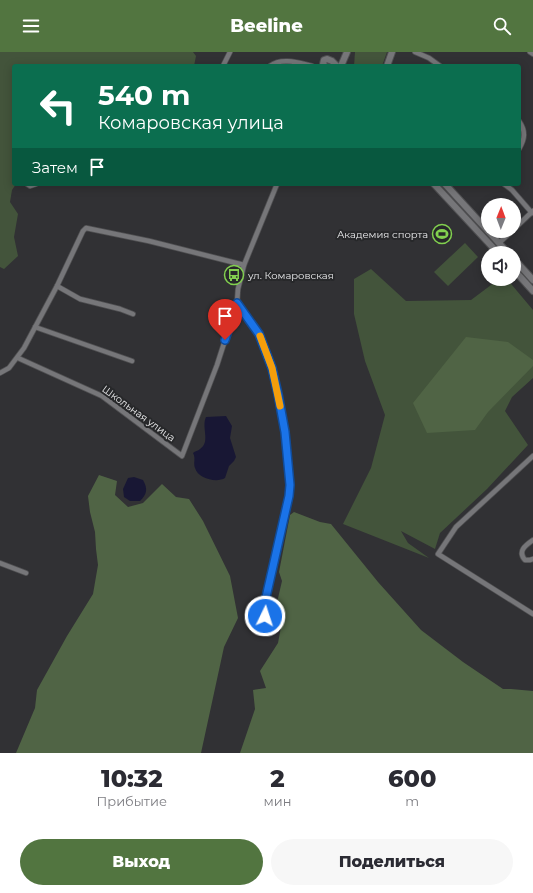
<!DOCTYPE html>
<html lang="ru">
<meta charset="utf-8">
<style>
:root{--surface:#fff;--page:#f7f7f7;--text:#2b2b33;--muted:#7c7c81;--accent:#527540}
body{margin:0;font-family:Montserrat,sans-serif;background:var(--page);color:var(--text);height:100vh;display:flex;flex-direction:column;font-size:15px;white-space:nowrap}
*{box-sizing:border-box;margin:0}
p{font-size:13px;color:var(--muted)}
.icon{flex:none;width:22px;height:22px;fill:none;stroke:currentColor;stroke-width:2;stroke-linecap:round;stroke-linejoin:round}
.map{position:relative;height:701px;overflow:hidden}
.side{display:flex;flex-direction:column;background:var(--surface);flex:1}
.side>*{flex:none}
.top-card{position:absolute;left:12px;top:12px;width:509px;height:122px;border-radius:4px;box-shadow:0 2px 10px #0003;background:#0b6e4f;color:#fff;overflow:hidden}
.needle{width:26px;rotate:1deg}
.tools{position:absolute;left:481px;top:146px;display:grid;gap:8px}
.tools a{display:grid;place-items:center;width:40px;height:40px;border-radius:50%;background:var(--surface);box-shadow:0 2px 10px #0003;font-size:20px}
.pin{position:absolute;display:grid;place-items:center;width:34px;height:34px;color:#fff;margin:-41px -17px;border-radius:50% 50% 50% 0;rotate:-45deg;box-shadow:0 0 4px #0007}
.pin .icon{rotate:45deg}
.me{position:absolute;width:44px;margin:-22px;rotate:4deg;stroke-linejoin:round;filter:drop-shadow(0 0 3px #0008)}
.turn{display:flex;align-items:center;gap:14px;height:84px;padding:0 20px;font-size:18px}
.turn .icon{width:52px;height:52px;stroke-width:2.5}
.turn b{display:block;font-size:28px;line-height:34px}
.then{display:flex;align-items:center;height:38px;padding:0 20px;background:#0003;gap:8px;font-size:15px}
.eta{display:flex;justify-content:space-evenly;align-items:center;height:68px;text-align:center}
.eta b{font-size:24px;font-weight:800;line-height:28px}
.cta{display:flex;gap:8px;margin-top:auto;padding:8px 20px}
.cta a{flex:1;height:46px;border-radius:24px;background:var(--accent);color:#fff;font-size:16px;font-weight:800;line-height:46px;text-align:center}
.cta a+a{background:var(--page);color:var(--text)}
header{display:flex;justify-content:space-between;align-items:center;height:52px;padding:0 20px;background:var(--accent);color:#fff;font-size:18px;font-weight:800}
.map>svg:first-child{display:block}
.green{fill:#43543b}
.forest{fill:#506445}
.water{fill:#181734}
.lines{fill:none;stroke-linecap:round;stroke-linejoin:round}
.street-casing{stroke:#505052;stroke-width:6}
.secondary-casing{stroke:#505052;stroke-width:8}
.street{stroke:#767679;stroke-width:4.5}
.secondary{stroke:#767679;stroke-width:6}
.route-casing{stroke:#114b97;stroke-width:10}
.route{stroke:#1a73e8;stroke-width:7}
.slow{stroke:#f59e0b;stroke-width:7}
.labels{text-anchor:middle;stroke-width:4;stroke-linejoin:round;paint-order:stroke}
.poi-label{font-size:10px;fill:#ebebed;stroke:#27282a;text-anchor:end}
.street-label{font-size:10px;fill:#ebebed;stroke:#27282a}
</style>
<header><svg class="icon" aria-label="menu" viewBox="0 0 24 24"><path d="M4 6h16M4 12h16M4 18h16"/></svg>Beeline<svg class="icon" aria-label="search" viewBox="0 0 24 24"><circle cx="10" cy="10" r="6"/><path d="M15 15l6 6"/></svg></header>
<div class="map">
<svg width="533" height="701" viewBox="0 0 533 701">
<rect width="100%" height="100%" fill="#313134"/>
<g class="green">
<path d="M0,0H193L196,4L194,14H14V132H16L12,138L10,150L18,162L14,185L18,204L4,217L0,215Z"/>
<path d="M355,0H387L382,14H354Z"/>
<path d="M465,191L478,205L448,234L434,220Z"/>
<path d="M371,217L406,249L471,248L499,227H507L533,258V326L512,345L505,359L528,393L487,437L440,481L435,497L401,479L408,491L429,506L343,472L371,416L385,363L365,309L354,262V227Z"/>
</g>
<g class="forest">
<path d="M466,285L508,290L533,308V314L488,360L475,378L427,381L413,351Z"/>
<path d="M99,423L117,429L115,443L128,455L143,451L162,432L176,445L189,447L203,469L230,524L238,566L224,595L201,701H16L35,656L37,638L67,584L93,542L98,513L96,497L95,480L90,460L88,444Z"/>
<path d="M294,460L320,470L331,472L378,530L421,578L463,610L503,637H511L533,639V701H240L255,657L253,638L266,636L260,619L278,591L281,575L275,559L282,529L279,520L290,463Z"/>
</g>
<g class="water">
<path d="M226,364L232,374L230,386L236,405L234,409L229,414L225,426C217,431 198,427 195,416C193,411 196,406 193,401C195,399 198,399 200,397C211,390 201,375 206,365Z"/>
<path d="M134,425L143,428C148,437 147,442 140,449H130L124,445L123,437L128,426Z"/>
</g>
<g class="lines">
<g class="street-casing">
<g id="street">
<path d="M415,0L429,6L440,14"/>
<path d="M530,0L533,2"/>
<path d="M223,14L230,0"/>
<path d="M270,14C282,5 299,11 312,14"/>
<path d="M519,69C526,79 525,87 519,97"/>
<path d="M27,132L30,134L36,132"/>
<path d="M504,132L512,138L532,161"/>
<path d="M514,177L533,159"/>
<path d="M499,191L512,179"/>
<path d="M239,212L235,213V218L241,219L242,217"/>
<path d="M57,234L80,247L120,257L133,262"/>
<path d="M237,251L259,282L272,316L278,342L285,380L290,433L289,444L264,554L265,564L276,577"/>
<path d="M35,275L132,309"/>
<path d="M18,306L102,344L182,404L217,313L237,251L238,237L244,213L277,132"/>
<path d="M0,321L9,316L24,296L57,234L83,179L86,176L149,189L244,213"/>
<path d="M533,404L456,475L438,502L533,562"/>
<path d="M533,488C526,493 517,499 525,508H530L533,507"/>
<path d="M0,511L26,521"/>
</g>
</g>
<g class="secondary-casing">
<g id="secondary">
<path d="M325,14L323,12L324,8L327,7L332,9L337,14"/>
<path d="M341,14L347,0"/>
<path d="M387,14L392,0"/>
<path d="M434,132L498,201"/>
<path d="M445,132L488,179"/>
<path d="M488,179L508,201"/>
<path d="M514,207L533,228"/>
<path d="M514,218L533,239"/>
</g>
</g>
<use href="#street" class="street"/>
<use href="#secondary" class="secondary"/>
</g>
<g class="lines">
<g class="route-casing">
<path id="route" d="M225,288L237,251L259,282L272,316L278,342L285,380L290,433L289,444L264,554L265,564"/>
</g>
<use href="#route" class="route"/>
<path class="slow" d="M260,284L272,316L280,354"/>
</g>
<defs>
<g id="stadium-ring" transform="scale(1)"><circle r="9.5" fill="#27282a" stroke="#82d04f" stroke-width="1.5"/><path d="M0-5a6.5 5 0 1 0 0 10a6.5 5 0 1 0 0-10ZM-3.5-1.8h7v3.6h-7Z" fill="#82d04f"/></g>
<g id="bus-ring" transform="scale(1)"><circle r="9.5" fill="#27282a" stroke="#82d04f" stroke-width="1.5"/><path d="M-5-6H5V4H4V6H2V4H-2V6H-4V4H-5ZM-3.5-4V0h7V-4ZM-3.5 1.2v1.5H-2V1.2ZM2 1.2v1.5H3.5V1.2Z" fill="#82d04f"/></g>
</defs>
<g fill-rule="evenodd">
<use href="#stadium-ring" x="442" y="182"/>
<use href="#bus-ring" x="234" y="223"/>
</g>
<g class="labels">
<g class="poi-label">
<text x="428" y="186">Академия спорта</text>
<text x="248" y="227" text-anchor="start">ул. Комаровская</text>
</g>
<g class="street-label">
<text transform="translate(139 361) rotate(36)" y="4">Школьная улица</text>
</g>
</g>
</svg>
<div class="tools">
<a><svg class="needle" viewBox="-14 -14 28 28"><path d="M0-13l5 13h-10z" fill="#e53935"/><path d="M0 13l5-13h-10z" fill="#7c7c81"/></svg></a>
<a><svg class="icon" aria-label="sound" viewBox="0 0 24 24"><path d="M4 9h4l5-4v14l-5-4H4zM17 9q2 3 0 6"/></svg></a>
</div>
<div class="pin" style="left:225px;top:288px;background:#d93025"><svg class="icon" aria-label="arrive" viewBox="0 0 24 24"><path d="M6 21V4h12l-3 4 3 4H6"/></svg></div>
<svg class="me" style="left:265px;top:564px" viewBox="-20 -20 40 40"><circle r="17" fill="#1a73e8" stroke="#fff" stroke-width="3"/><path d="M0-11L8 9 0 5-8 9z" fill="#fff"/></svg>
<div class="top-card">
<div class="turn"><svg class="icon" aria-label="left" viewBox="0 0 24 24"><path d="M17 20v-9H6M10 6l-5 5 5 5"/></svg><div><b>540 m</b>Комаровская улица</div></div>
<div class="then">Затем<svg class="icon" aria-label="arrive" viewBox="0 0 24 24"><path d="M6 21V4h12l-3 4 3 4H6"/></svg></div>
</div>
</div>
<section class="side">
<div class="eta">
<div><b>10:32</b><p>Прибытие</p></div>
<div><b>2</b><p>мин</p></div>
<div><b>600</b><p>m</p></div>
</div>
<div class="cta"><a>Выход</a><a>Поделиться</a></div>
</section>
